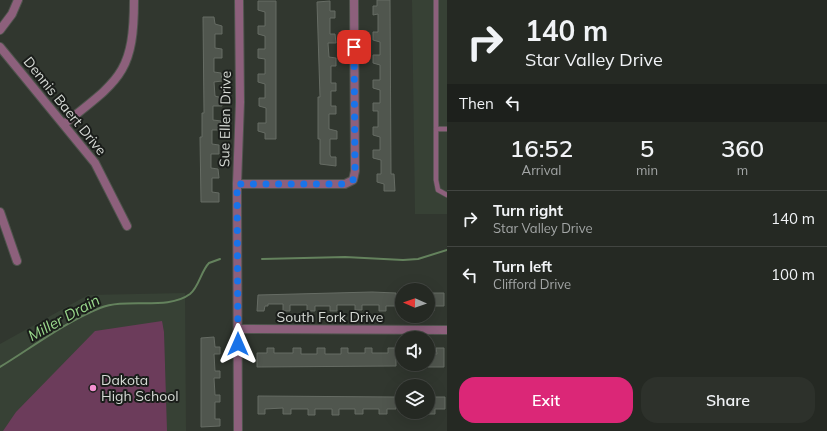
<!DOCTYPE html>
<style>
:root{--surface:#252923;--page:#2d312b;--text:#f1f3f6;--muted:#a3a6a6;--line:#424541;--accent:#db2777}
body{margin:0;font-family:Mulish,sans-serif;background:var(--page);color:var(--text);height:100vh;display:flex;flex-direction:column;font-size:15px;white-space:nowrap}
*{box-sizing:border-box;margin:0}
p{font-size:13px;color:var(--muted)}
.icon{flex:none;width:22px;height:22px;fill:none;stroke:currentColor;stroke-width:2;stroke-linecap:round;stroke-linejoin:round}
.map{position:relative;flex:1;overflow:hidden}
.panel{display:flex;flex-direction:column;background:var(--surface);width:380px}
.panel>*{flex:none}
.banner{background:#252923;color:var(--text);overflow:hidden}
.needle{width:26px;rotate:272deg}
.fabs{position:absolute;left:395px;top:283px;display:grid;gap:8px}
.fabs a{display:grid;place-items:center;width:40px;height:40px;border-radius:50%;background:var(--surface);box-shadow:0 4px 16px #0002,0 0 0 1px var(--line);font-size:20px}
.pin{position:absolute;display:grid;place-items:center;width:34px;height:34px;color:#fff;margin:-17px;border-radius:8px;box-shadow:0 2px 6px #0006}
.me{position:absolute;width:44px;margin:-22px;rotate:0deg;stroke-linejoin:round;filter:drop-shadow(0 0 3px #0008)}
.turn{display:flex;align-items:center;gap:14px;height:84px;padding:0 12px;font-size:18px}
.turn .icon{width:52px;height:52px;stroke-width:2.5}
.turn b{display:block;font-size:28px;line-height:34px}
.then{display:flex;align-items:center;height:38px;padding:0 12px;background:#0003;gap:8px;font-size:15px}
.eta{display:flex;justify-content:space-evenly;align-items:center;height:68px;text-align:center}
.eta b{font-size:24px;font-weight:600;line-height:28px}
.cta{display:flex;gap:8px;margin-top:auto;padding:8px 12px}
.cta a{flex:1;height:46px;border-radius:16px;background:var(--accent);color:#fff;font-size:16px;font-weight:600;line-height:46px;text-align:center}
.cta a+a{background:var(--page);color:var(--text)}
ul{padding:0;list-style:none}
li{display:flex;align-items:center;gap:12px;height:56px;padding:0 12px;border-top:1px solid var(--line)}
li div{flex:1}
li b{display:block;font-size:15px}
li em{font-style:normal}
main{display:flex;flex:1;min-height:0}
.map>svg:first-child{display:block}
.built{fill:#374135}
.green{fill:#6c3c5b}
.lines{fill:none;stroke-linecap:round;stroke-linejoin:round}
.stream{stroke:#64825d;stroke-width:2}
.building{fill:#50564e;stroke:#666c64}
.service-casing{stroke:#4f544d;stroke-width:6}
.minor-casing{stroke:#4f544d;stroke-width:10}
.service{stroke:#8d607c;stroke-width:4.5}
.minor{stroke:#8d607c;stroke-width:8}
.route{stroke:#1a73e8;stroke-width:7;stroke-dasharray:0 12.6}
.poi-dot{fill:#f590d1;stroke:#1a1d1a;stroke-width:1.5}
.labels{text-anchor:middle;stroke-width:4;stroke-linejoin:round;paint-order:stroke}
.street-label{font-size:14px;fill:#d6dad5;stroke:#1a1d1a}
.poi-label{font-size:14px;fill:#d6dad5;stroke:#1a1d1a;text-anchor:start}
.water-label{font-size:15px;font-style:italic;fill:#9bda8d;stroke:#1a1d1a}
</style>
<main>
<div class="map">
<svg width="447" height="431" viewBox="0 0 447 431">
<rect width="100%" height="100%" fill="#31372f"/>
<g class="built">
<path d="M412,0H447V214H415Z"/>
<path d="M185,293L186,431H0V344L88,295Z"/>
</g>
<path class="green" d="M162,321L164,332L167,431H3L16,412L95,331Z"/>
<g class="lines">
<g class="stream">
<path d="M262,259L345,257L403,260L418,259L447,250"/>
<path d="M0,367C31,348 67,321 100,308C127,297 167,311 190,294C199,287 201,271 209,263L220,259"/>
</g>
</g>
<g class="building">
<path d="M377,0H390L391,174H394L395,191H384V184L377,182V174H381V160L373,158V150H380V137L373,135V127H378V111H373V103H380V90L373,88V80H380V65L373,63V55H380V42L373,40V32H378V14L373,15V6H377Z"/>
<path d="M258,1H276V139H265V133L258,131V123H266V108L259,106V98H265V84L258,82V74H265V59L258,58V49H265V36L258,34V26H265V12L258,10Z"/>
<path d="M330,1V11H335V18H330V34H335L336,43H328L329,57L336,58V66H331V83H336V91H331V106H336V114H329V129L337,131V139H330V155L331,157H336V166L320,164V139H318V97H320L317,2Z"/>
<path d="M203,17H214L215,24L222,26V34H215V48L222,49V58H214V72L221,73L222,81L214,82L215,96L222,98V106H213V120L221,121V130H212V144L219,145V154H211V168L218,169L219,178H212V192L219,193V202H201L200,137H202V113H204Z"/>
<path d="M372,292L396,293V306H386V311H379V305H362V310H355V305H337V311H330V306H315V311H307V305H290V311H283V304H268V306H265L264,311H257L258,295Z"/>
<path d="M428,293H444V306H434V311H428Z"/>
<path d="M214,337L215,347H220V354H214L215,371H220V378H214L215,395H220V402H215V419H220V426L201,427V338Z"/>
<path d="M267,348H274V353H293V348H301V354H317V348H325V354H341V348H348V353H365V348H372V353H388V348H396V366L257,367V353H267Z"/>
<path d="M436,348H444V367H428V354H437Z"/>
<path d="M258,396L396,397V409H387V414H379V409H363V414H355V409H339V415H332V409H315V415H308V409H291V414H283V408L265,409V414H258Z"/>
<path d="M428,397H445V409H435V414H428Z"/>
</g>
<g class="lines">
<g class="service-casing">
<g id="service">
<path d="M436,0V180L438,190L447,195"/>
<path d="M436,129H447"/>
</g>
</g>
<g class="minor-casing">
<g id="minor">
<path d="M0,30L12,14L18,0"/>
<path d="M0,47L95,163L127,226"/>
<path d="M64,124C119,80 134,74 134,0"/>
<path d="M237,184H345L353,180L355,171L354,0"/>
<path d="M0,212L17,261"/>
<path d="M238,329L447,330"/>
<path d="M238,431L237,184L240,102L239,0"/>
</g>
</g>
<use href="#service" class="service"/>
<use href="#minor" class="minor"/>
</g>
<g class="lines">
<path class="route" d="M238,344L237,184H345L353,180L355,171L354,47"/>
</g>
<circle class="poi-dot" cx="93" cy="388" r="4"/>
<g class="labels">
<g class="street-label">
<text transform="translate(65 106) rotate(51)" y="5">Dennis Baert Drive</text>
<text transform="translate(225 119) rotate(-89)" y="5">Sue Ellen Drive</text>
<text x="330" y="322">South Fork Drive</text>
</g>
<g class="poi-label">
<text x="101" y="385">Dakota<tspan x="101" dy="16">High School</tspan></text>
</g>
<g class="water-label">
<text transform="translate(64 318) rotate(-29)" y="5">Miller Drain</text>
</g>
</g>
</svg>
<div class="fabs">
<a><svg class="needle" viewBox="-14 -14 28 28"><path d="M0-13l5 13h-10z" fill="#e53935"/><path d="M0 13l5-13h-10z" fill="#a3a6a6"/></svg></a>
<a><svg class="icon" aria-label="sound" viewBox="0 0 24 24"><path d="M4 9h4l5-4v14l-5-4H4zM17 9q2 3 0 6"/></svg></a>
<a><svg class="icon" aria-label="layers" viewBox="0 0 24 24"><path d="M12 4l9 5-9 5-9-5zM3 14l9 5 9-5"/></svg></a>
</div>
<div class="pin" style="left:354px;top:47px;background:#d93025"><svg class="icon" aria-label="arrive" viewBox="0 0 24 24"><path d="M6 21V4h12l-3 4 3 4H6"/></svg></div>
<svg class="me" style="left:238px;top:344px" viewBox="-20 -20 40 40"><path d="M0-17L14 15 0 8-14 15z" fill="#1a73e8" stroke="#fff" stroke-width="4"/></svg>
</div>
<section class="panel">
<div class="banner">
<div class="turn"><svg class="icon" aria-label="right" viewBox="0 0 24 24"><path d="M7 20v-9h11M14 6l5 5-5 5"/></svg><div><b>140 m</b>Star Valley Drive</div></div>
<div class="then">Then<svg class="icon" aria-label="left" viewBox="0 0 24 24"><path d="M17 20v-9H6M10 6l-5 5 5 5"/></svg></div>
</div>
<div class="eta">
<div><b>16:52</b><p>Arrival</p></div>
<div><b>5</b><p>min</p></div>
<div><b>360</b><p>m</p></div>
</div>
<ul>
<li><svg class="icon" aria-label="right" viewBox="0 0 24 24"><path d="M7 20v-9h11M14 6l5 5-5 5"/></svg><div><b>Turn right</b><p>Star Valley Drive</p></div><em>140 m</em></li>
<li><svg class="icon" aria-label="left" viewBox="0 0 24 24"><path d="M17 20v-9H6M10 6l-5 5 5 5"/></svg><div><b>Turn left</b><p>Clifford Drive</p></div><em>100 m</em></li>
</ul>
<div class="cta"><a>Exit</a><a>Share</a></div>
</section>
</main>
